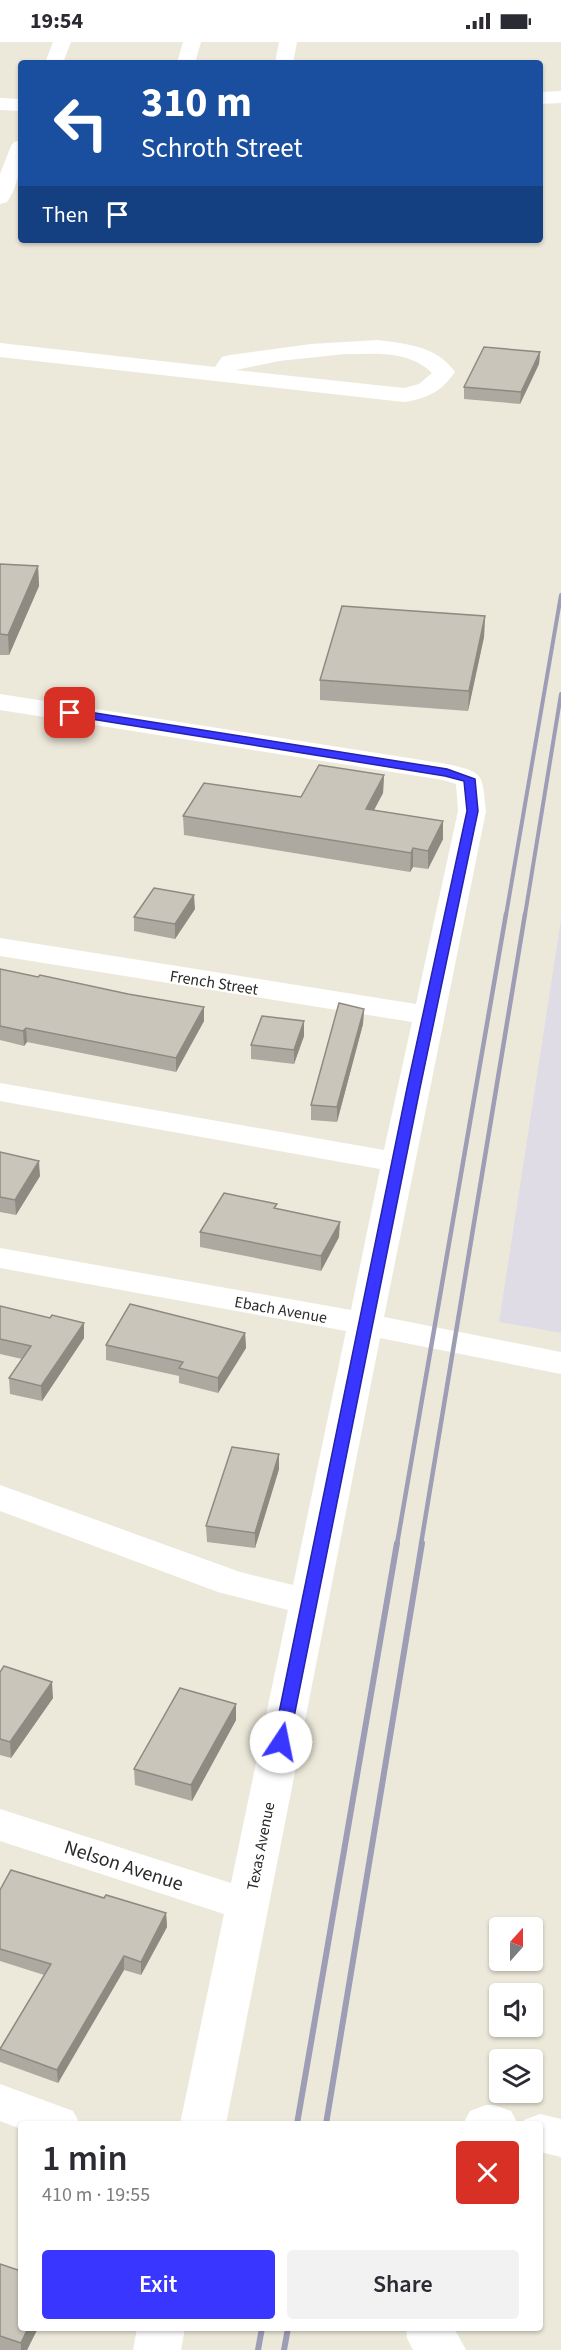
<!DOCTYPE html>
<meta charset="utf-8">
<style>
:root{--surface:#fff;--page:#f2f2f3;--text:#2b2b33;--muted:#7c7c81;--accent:#3936ff}
body{margin:0;font-family:"Source Sans 3",sans-serif;background:var(--page);color:var(--text);height:100vh;display:flex;flex-direction:column;font-size:22px;white-space:nowrap}
*{box-sizing:border-box;margin:0}
p{font-size:20px;color:var(--muted)}
.icon{flex:none;width:33px;height:33px;fill:none;stroke:currentColor;stroke-width:2;stroke-linecap:round;stroke-linejoin:round}
.map{position:relative;flex:1;overflow:hidden}
.sheet{position:absolute;left:18px;top:2079px;width:525px;height:210px;display:flex;flex-direction:column;background:var(--surface);border-radius:6px;box-shadow:0 2px 4px #0004}
.sheet>*{flex:none}
.banner{position:absolute;left:18px;top:18px;width:525px;height:183px;border-radius:6px;box-shadow:0 2px 4px #0004;background:#1a4fa0;color:#fff;overflow:hidden}
.needle{width:39px;rotate:21deg}
.controls{position:absolute;left:489px;top:1875px;display:grid;gap:12px}
.controls a{display:grid;place-items:center;width:54px;height:54px;border-radius:6px;background:var(--surface);box-shadow:0 2px 4px #0004;font-size:30px}
.pin{position:absolute;display:grid;place-items:center;width:51px;height:51px;color:#fff;margin:-26px;border-radius:12px;box-shadow:0 3px 9px #0006}
.me{position:absolute;width:66px;margin:-33px;rotate:11deg;stroke-linejoin:round;filter:drop-shadow(0 0 4px #0008)}
.turn{display:flex;align-items:center;gap:21px;height:126px;padding:0 24px;font-size:27px}
.turn .icon{width:78px;height:78px;stroke-width:2.5}
.turn b{display:block;font-size:42px;line-height:51px}
.then{display:flex;align-items:center;height:57px;padding:0 24px;background:#0003;gap:12px;font-size:22px}
.round{display:grid;place-items:center;flex:none;width:63px;height:63px;border-radius:6px;background:var(--page)}
.overview{display:flex;align-items:center;justify-content:space-between;height:102px;padding:0 24px}
h1{font-size:36px;font-weight:600;line-height:45px}
.button{display:flex;gap:12px;margin-top:auto;padding:12px 24px}
.button a{flex:1;height:69px;border-radius:6px;background:var(--accent);color:#fff;font-size:24px;font-weight:600;line-height:69px;text-align:center}
.button a+a{background:var(--page);color:var(--text)}
.status{display:flex;justify-content:space-between;align-items:center;height:42px;padding:0 30px;background:var(--surface);direction:ltr}
.status svg{height:16px;fill:currentColor}
.map>svg:first-child{display:block}
.industrial{fill:#e0dce5}
.lines{fill:none;stroke-linecap:round;stroke-linejoin:round}
.minor{fill:#fff;fill-rule:evenodd}
.rail-far2{stroke:#9e9db6;stroke-width:4}
.rail-far1{stroke:#9e9db6;stroke-width:4.5}
.rail{stroke:#9e9db6;stroke-width:6}
.wall{fill:#ada9a0}
.shaded-wall{fill:#8d8a82}
.building{fill:#c9c5ba;stroke:#8d8a82;stroke-width:1.5}
.route{fill:#3936ff;stroke:#2523a6;stroke-width:1.5}
.labels{text-anchor:middle;stroke-width:4.5;stroke-linejoin:round;paint-order:stroke}
.street-label{font-size:16px;fill:#2a2a2a;stroke:#fff}
.near-street-label{font-size:20px;fill:#2a2a2a;stroke:#fff}
</style>
<div class="status"><b>19:54</b><svg viewBox="0 0 49 12"><path d="M0 12V9h3v3zM5 12V6h3v6zM10 12V3h3v9zM15 12V0h3v12zM26 1h20v11H26zM47 4h2v5h-2z"/></svg></div>
<div class="map">
<svg width="561" height="2308" viewBox="0 0 561 2308">
<rect width="100%" height="100%" fill="#ede9da"/>
<path class="industrial" d="M561,877V1291L499,1280Z"/>
<g class="lines">
<g class="minor">
<path d="M53,0H71L63,21H45Z"/>
<path d="M183,0H201L195,21H177Z"/>
<path d="M279,0H297L293,21H275Z"/>
<path d="M561,49V61L540,62V50Z"/>
<path d="M0,56L21,57V69L0,68Z"/>
<path d="M21,98C21,121 20,141 7,160L0,162V132L11,104L14,100Z"/>
<path d="M378,298C407,302 437,304 455,330C441,350 428,356 404,360L0,315V301L215,325L222,315L230,313L311,302ZM345,312C375,312 409,308 432,331L419,342L404,346L236,328L279,319Z"/>
<path d="M0,652L447,722C485,731 482,731 486,769L384,1275L561,1310V1332L380,1296L226,2082H180L224,1872L0,1799V1767L231,1841L288,1568L218,1550L0,1469V1443L240,1530L293,1543L346,1289L0,1226V1206L351,1268L380,1127L0,1059V1041L384,1108L412,980L0,914V896L416,962L458,769L456,742L443,738L0,668Z"/>
<path d="M0,2042L73,2069L80,2082H21V2087L0,2079Z"/>
<path d="M486,2063H495L511,2069L518,2082H463L470,2069Z"/>
<path d="M540,2072L561,2077V2115L540,2110V2082H522L524,2078Z"/>
<path d="M137,2286H185L181,2308H133Z"/>
<path d="M406,2286H454L466,2308H413L407,2296Z"/>
</g>
<g class="rail-far2">
<path d="M506,873L561,553"/>
<path d="M525,873L561,652"/>
</g>
<g class="rail-far1">
<path d="M397,1502L506,872"/>
<path d="M421,1502L525,872"/>
</g>
<g class="rail">
<path d="M297,2082L397,1501"/>
<path d="M326,2082L422,1501"/>
<path d="M258,2308L262,2286"/>
<path d="M284,2308L288,2286"/>
</g>
</g>
<g class="wall">
<path d="M540,310L539,322L520,362L464,357V345Z"/>
<path d="M0,522L38,524L39,544L9,613H0Z"/>
<path d="M485,574L484,595L468,669L320,658V638Z"/>
<path d="M384,733L383,751L374,768L443,779V797L428,827L413,825L410,830L184,793L183,774L301,755Z"/>
<path d="M195,867L175,897L134,889V875Z"/>
<path d="M0,927L204,979L176,1030L27,1000L24,1004L0,998Z"/>
<path d="M364,967L363,982L337,1080L311,1078V1063Z"/>
<path d="M304,994L294,1022L251,1017V1003Z"/>
<path d="M0,1110L40,1134L16,1173L0,1170Z"/>
<path d="M277,1167L339,1195L321,1229L200,1205V1190Z"/>
<path d="M0,1264L50,1276L84,1281V1296L42,1359L10,1352L9,1336L22,1317L0,1312Z"/>
<path d="M245,1291L246,1306L218,1351L179,1341V1334L106,1318V1303Z"/>
<path d="M279,1427L255,1506L207,1500L206,1484Z"/>
<path d="M0,1630L53,1656L11,1716L0,1713Z"/>
<path d="M236,1662V1678L192,1759L135,1743L134,1727Z"/>
<path d="M0,1848L104,1856L166,1871L167,1885L141,1933L124,1928L58,2041L0,2020V2006L44,1933L0,1919Z"/>
<path d="M0,2222L21,2286H38L27,2308H0Z"/>
</g>
<g class="shaded-wall">
<path d="M540,310L539,322L520,362L521,350Z"/>
<path d="M38,524L39,544L9,613L8,593Z"/>
<path d="M485,574L484,595L468,669L469,649Z"/>
<path d="M384,733L383,751L365,785L366,767Z"/>
<path d="M443,779V797L428,827V809Z"/>
<path d="M413,806V825L410,830L411,811Z"/>
<path d="M194,853L195,867L175,897V882Z"/>
<path d="M204,965V979L176,1030V1016Z"/>
<path d="M364,967L363,982L337,1080V1065Z"/>
<path d="M304,979V994L294,1022V1008Z"/>
<path d="M26,986L27,1000L24,1004L23,989Z"/>
<path d="M39,1119L40,1134L16,1173L15,1158Z"/>
<path d="M340,1180L339,1195L321,1229V1214Z"/>
<path d="M84,1281V1296L42,1359L41,1344Z"/>
<path d="M245,1291L246,1306L218,1351V1336Z"/>
<path d="M279,1412V1427L255,1506V1491Z"/>
<path d="M52,1640L53,1656L11,1716L10,1700Z"/>
<path d="M236,1662V1678L192,1759L191,1743Z"/>
<path d="M166,1871L167,1885L141,1933V1920Z"/>
<path d="M124,1914V1928L58,2041L57,2028Z"/>
<path d="M28,2286H38L27,2308H21V2301Z"/>
</g>
<g class="building">
<path d="M484,305L540,310L521,350L464,345Z"/>
<path d="M0,522L38,524L8,593L0,592Z"/>
<path d="M342,564L485,574L469,649L320,638Z"/>
<path d="M319,723L384,733L366,767L443,779L428,809L413,806L411,811L183,774L204,741L301,755Z"/>
<path d="M154,846L194,853L175,882L134,875Z"/>
<path d="M0,927L38,935L40,933L128,952L204,965L176,1016L26,986L23,989L0,984Z"/>
<path d="M339,961L364,967L337,1065L311,1063Z"/>
<path d="M262,974L304,979L294,1008L251,1003Z"/>
<path d="M0,1110L39,1119L15,1158L0,1155Z"/>
<path d="M224,1151L277,1162L274,1166L340,1180L321,1214L200,1190Z"/>
<path d="M130,1262L245,1291L218,1336L179,1326L183,1320L106,1303Z"/>
<path d="M0,1264L50,1276L52,1273L84,1281L41,1344L9,1336L31,1304L0,1297Z"/>
<path d="M232,1405L279,1412L255,1491L206,1484Z"/>
<path d="M4,1624L52,1640L10,1700L0,1697V1630Z"/>
<path d="M180,1646L236,1662L191,1743L134,1727Z"/>
<path d="M11,1828L104,1856L106,1853L166,1871L141,1920L124,1914L57,2028L0,2007L51,1922L0,1907V1848Z"/>
<path d="M0,2222L21,2229V2286H28L21,2301L0,2294Z"/>
</g>
<path class="route" d="M70,667L447,727L475,737L478,769L420,1046L289,1700L287,1704H275L273,1700L407,1046L467,769L464,739L445,734L67,673V668Z"/>
<g class="labels">
<g class="street-label">
<text transform="translate(214 940) rotate(9)" y="6">French Street</text>
<text transform="translate(281 1267) rotate(10)" y="6">Ebach Avenue</text>
<text transform="translate(260 1804) rotate(-79)" y="6">Texas Avenue</text>
</g>
<g class="near-street-label">
<text transform="translate(124 1823) rotate(18)" y="7">Nelson Avenue</text>
</g>
</g>
</svg>
<div class="controls">
<a><svg class="needle" viewBox="-14 -14 28 28"><path d="M0-13l5 13h-10z" fill="#e53935"/><path d="M0 13l5-13h-10z" fill="#7c7c81"/></svg></a>
<a><svg class="icon" aria-label="sound" viewBox="0 0 24 24"><path d="M4 9h4l5-4v14l-5-4H4zM17 9q2 3 0 6"/></svg></a>
<a><svg class="icon" aria-label="layers" viewBox="0 0 24 24"><path d="M12 4l9 5-9 5-9-5zM3 14l9 5 9-5"/></svg></a>
</div>
<div class="pin" style="left:70px;top:671px;background:#d93025"><svg class="icon" aria-label="arrive" viewBox="0 0 24 24"><path d="M6 21V4h12l-3 4 3 4H6"/></svg></div>
<svg class="me" style="left:281px;top:1700px" viewBox="-20 -20 40 40"><circle r="19" fill="#fff"/><path d="M0-13L10 11 0 6-10 11z" fill="#3936ff"/></svg>
<div class="banner">
<div class="turn"><svg class="icon" aria-label="left" viewBox="0 0 24 24"><path d="M17 20v-9H6M10 6l-5 5 5 5"/></svg><div><b>310 m</b>Schroth Street</div></div>
<div class="then">Then<svg class="icon" aria-label="arrive" viewBox="0 0 24 24"><path d="M6 21V4h12l-3 4 3 4H6"/></svg></div>
</div>
<section class="sheet">
<div class="overview"><div><h1>1 min</h1><p>410 m · 19:55</p></div><a class="round" style="background:#d93025;color:#fff"><svg class="icon" aria-label="close" viewBox="0 0 24 24"><path d="M6 6l12 12M18 6L6 18"/></svg></a></div>
<div class="button"><a>Exit</a><a>Share</a></div>
</section>
</div>
